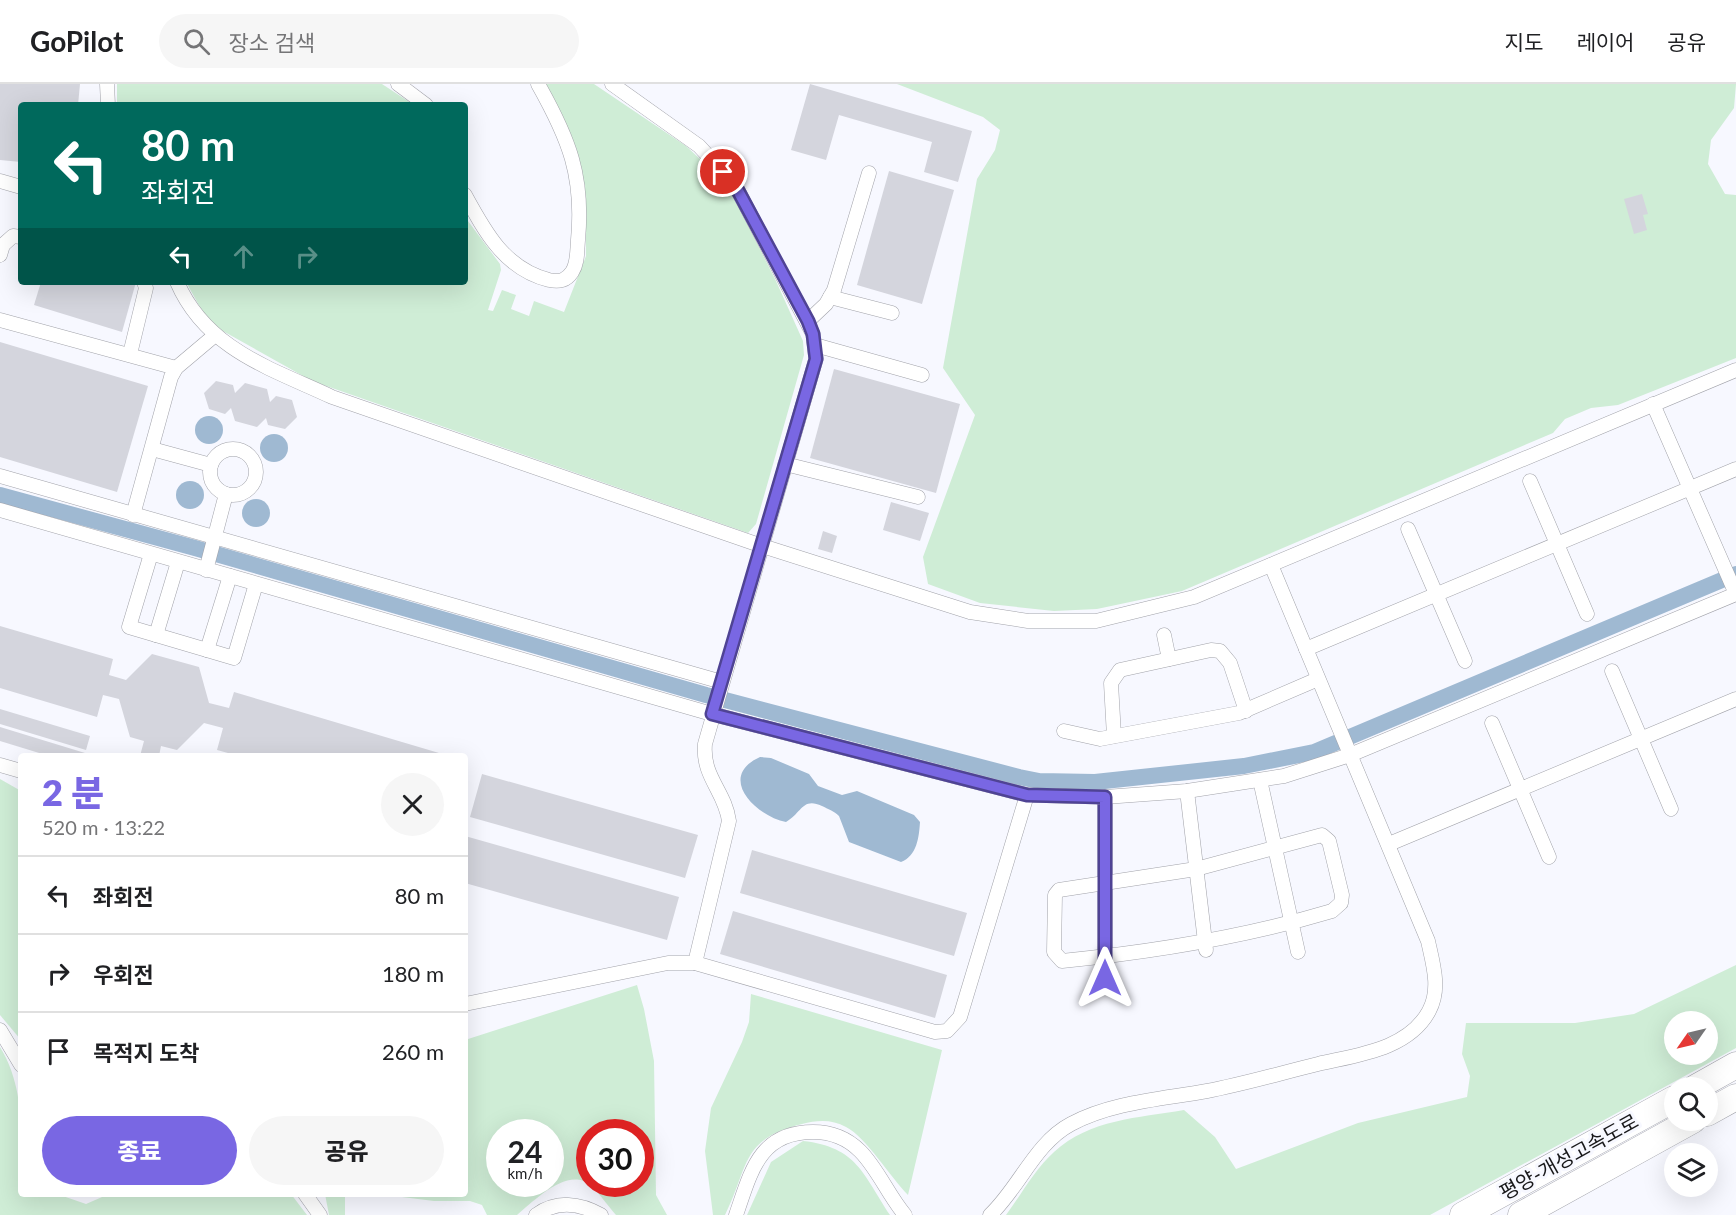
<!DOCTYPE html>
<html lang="ko">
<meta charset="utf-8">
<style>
:root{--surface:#fff;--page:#f6f6f6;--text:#202124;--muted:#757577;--line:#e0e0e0;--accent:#7967e3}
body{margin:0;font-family:Lato,"Noto Sans KR",sans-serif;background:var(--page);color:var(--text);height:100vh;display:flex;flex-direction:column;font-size:22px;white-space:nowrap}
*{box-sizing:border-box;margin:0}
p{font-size:20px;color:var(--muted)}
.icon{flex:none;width:33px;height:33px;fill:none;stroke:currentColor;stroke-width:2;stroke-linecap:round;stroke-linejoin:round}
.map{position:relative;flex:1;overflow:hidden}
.details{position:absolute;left:18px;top:669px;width:450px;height:444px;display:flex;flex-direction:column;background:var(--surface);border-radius:6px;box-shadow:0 6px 24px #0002}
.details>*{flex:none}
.guide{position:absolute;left:18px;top:18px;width:450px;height:183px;border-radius:6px;box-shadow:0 6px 24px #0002;background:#00695c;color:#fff;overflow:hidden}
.needle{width:39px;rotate:236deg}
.fabs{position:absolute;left:1664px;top:927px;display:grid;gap:12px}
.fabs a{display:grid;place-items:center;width:54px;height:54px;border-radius:50%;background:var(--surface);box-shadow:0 6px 24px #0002;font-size:30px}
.speed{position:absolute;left:486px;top:1035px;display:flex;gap:12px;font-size:30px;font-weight:700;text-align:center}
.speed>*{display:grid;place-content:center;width:78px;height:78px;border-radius:50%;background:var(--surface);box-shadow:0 6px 24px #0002;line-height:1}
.speed small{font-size:15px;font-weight:400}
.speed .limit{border:9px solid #d22;background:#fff;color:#111}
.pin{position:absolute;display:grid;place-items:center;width:51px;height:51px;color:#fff;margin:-26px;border:3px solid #fff;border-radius:50%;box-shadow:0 2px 6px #0007}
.me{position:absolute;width:66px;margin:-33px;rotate:0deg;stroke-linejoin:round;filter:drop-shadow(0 0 4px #0008)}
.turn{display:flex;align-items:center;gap:21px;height:126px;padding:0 24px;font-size:27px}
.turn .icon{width:78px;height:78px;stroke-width:2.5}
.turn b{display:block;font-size:42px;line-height:51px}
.lanes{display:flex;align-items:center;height:57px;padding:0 24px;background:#0003;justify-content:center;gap:30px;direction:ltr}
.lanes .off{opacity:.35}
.round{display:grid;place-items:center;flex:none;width:63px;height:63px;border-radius:32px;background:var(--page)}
.head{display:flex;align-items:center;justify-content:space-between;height:102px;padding:0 24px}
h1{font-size:36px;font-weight:800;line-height:45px;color:var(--accent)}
.button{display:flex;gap:12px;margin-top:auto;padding:12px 24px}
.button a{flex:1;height:69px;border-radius:36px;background:var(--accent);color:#fff;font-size:24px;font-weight:800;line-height:69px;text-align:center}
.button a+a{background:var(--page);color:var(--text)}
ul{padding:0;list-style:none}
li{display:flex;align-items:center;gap:18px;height:78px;padding:0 24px;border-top:2px solid var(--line)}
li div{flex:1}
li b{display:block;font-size:22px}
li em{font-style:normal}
header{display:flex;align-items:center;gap:36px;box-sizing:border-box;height:84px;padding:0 30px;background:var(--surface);border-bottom:2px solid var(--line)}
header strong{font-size:28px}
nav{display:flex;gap:33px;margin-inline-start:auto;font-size:21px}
.search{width:420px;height:54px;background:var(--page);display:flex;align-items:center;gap:15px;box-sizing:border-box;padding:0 21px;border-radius:33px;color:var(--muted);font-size:22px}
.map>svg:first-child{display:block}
.green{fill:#cfedd6;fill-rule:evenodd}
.water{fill:#9fb9d2}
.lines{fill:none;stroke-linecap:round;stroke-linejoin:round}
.canal{stroke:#9fb9d2;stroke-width:16}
.building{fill:#d4d5dd}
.street-casing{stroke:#a2a3aa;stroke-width:15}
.highway-casing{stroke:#a2a3aa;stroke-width:27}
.street{stroke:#fff;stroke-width:14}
.highway{stroke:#fff;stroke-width:26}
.route-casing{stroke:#4f4394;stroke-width:15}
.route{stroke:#7967e3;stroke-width:10}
.labels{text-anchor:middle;stroke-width:6;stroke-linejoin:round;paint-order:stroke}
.street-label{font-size:20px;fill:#18181a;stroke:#f7f8ff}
</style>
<header>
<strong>GoPilot</strong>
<div class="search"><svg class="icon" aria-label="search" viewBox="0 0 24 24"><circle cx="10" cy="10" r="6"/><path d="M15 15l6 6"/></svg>장소 검색</div>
<nav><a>지도</a><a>레이어</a><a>공유</a></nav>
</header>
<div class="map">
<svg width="1736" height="1131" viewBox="0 0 1736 1131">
<rect width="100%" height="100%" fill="#f7f8ff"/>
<g class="green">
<path d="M117,0H382L414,21H117Z"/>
<path d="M545,0H594L686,62L712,86L732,110L776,197L803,257L804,271L756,440L748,449L312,297L221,246L206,234L186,198H465V133L500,180L501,186L488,226L493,227L502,206L516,211L511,225L529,232L534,217L564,228L586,172L585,103L576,64Z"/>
<path d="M897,0H1736L1734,24L1711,56L1708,80L1725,110L1736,111V274L1618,321L1591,324L1565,335L1553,349L1182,507L1097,525L1054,527L980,519L928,500L923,473L975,331L943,284L977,95L995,66L1000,46L983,33Z"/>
<path d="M0,695L21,707V956L0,931Z"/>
<path d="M1736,881V964L1430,1131H1006C1021,1111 1035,1085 1054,1068C1090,1035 1138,1034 1184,1026L1215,1053L1236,1085L1358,1039L1467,1013L1470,992L1462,970L1466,939H1575L1634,930ZM1674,938H1707V970H1674Z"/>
<path d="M637,901L644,925L654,977L656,1111L667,1131H616C608,1122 600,1110 591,1102C569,1081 534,1117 517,1131H487L482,1121L470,1117H434L378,1110H465V956ZM550,1048V1100H500V1048ZM640,1048V1100H590V1048Z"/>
<path d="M751,910L942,966L908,1111C891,1094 866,1053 846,1043C832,1035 817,1036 802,1040C740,1055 749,1083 725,1131H713L705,1067L711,1024L742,958L749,938Z"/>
<path d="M0,963C27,1007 21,1060 21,1110H57L86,1120L109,1110H291L307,1131H0Z"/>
<path d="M803,1057C857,1063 863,1090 890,1131H747L771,1078Z"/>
<path d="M325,1110H345V1131H329Z"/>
</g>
<g class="water">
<circle cx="209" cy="346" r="14"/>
<circle cx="274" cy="364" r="14"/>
<circle cx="190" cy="411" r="14"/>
<circle cx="256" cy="429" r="14"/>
<path d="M760,673L771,674L809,690L818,702L842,711L857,707L914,731L920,738C919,753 917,772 901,778L849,758L839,732C834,727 828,725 822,722C802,713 802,729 786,738C756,732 716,693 760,673Z"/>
</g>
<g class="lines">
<path class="canal" d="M0,411L195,464L706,611L1019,693L1039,697L1095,698L1244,682L1314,668L1736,490"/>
</g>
<g class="building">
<path d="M0,0H80L78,21H21V78L0,76Z"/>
<path d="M810,0L972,47L958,98L924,88L932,58L839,31L826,76L791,66Z"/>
<path d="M889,87L954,106L922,220L857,201Z"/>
<path d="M1642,110L1648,130L1643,131L1647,146L1634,150L1624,115Z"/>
<path d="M41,198H136L122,248L34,221Z"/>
<path d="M0,258L148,302L117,408L0,373Z"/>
<path d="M834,285L960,320L936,409L810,374Z"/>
<path d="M216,297L233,301L235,309L245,299L267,305L270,318L276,312L292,316L297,333L285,345L268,341L266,334L257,343L235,337L231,324L225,330L209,325L204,309Z"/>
<path d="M891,418L929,429L920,457L883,446Z"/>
<path d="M823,447L837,452L832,469L818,465Z"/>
<path d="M0,542L113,575L109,591L126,596L152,570L199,583L209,619L229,624L234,608L439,669V672H239L217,666L223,644L204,639L177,666L161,662L159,672H140L144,657L130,653L119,615L103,611L97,633L0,604Z"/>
<path d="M0,625L90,652L86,666L0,640Z"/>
<path d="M0,643L85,669L84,672H49L0,657Z"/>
<path d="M482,690L698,751L685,794L470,733Z"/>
<path d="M465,752L679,813L667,856L465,799Z"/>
<path d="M752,766L967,829L954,872L740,809Z"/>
<path d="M733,827L947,891L935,934L720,870Z"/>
</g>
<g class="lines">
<g class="street-casing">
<g id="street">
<path d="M107,0L108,21"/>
<path d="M398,0L426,21"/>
<path d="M612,0L699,62L735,101L813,250L816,275L705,660C702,693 725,707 729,737L695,879"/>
<path d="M0,97L21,103"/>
<path d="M465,111C485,148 505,185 549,196C559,198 566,197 572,188C578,179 577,167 578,156C584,92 569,55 538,0"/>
<path d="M0,171L3,161L13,152L21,153"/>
<path d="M177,198C206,265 270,284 332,313L762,462L970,528L1028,537H1096L1194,513L1736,286"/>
<path d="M830,213L892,229"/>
<path d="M0,236L176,284"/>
<path d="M808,237L826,220L834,206L869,89"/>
<path d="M815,261L922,291"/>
<path d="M130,270L146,204L144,198"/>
<path d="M1653,320L1736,510"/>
<path d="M152,365L211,381"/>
<circle cx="233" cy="388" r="23"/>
<path d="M785,380L918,413"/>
<path d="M0,392L722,598"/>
<path d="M1530,397L1587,530"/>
<path d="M0,426L712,630L1027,711L1105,713L1187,707L1284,692L1350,671L1736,510"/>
<path d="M133,431L171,293L176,284L214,252"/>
<path d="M1408,445L1465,577"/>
<path d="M151,470L129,543L234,574L256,500"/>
<path d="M206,486L226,410"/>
<path d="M156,551L178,478"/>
<path d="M1164,551L1169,575"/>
<path d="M1306,565L1736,385"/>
<path d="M207,566L230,492"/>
<path d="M1612,587L1671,725"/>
<path d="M1492,639L1549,773"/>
<path d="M1064,647L1100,655L1239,629L1318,595"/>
<path d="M1114,652L1111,599L1120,586L1211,566L1220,567L1230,579L1246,627"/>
<path d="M0,681L21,687"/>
<path d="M1260,696L1298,868"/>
<path d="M1187,707L1206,866"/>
<path d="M1322,751L1329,757L1342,811L1341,819L1332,827C1245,853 1152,868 1062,877L1054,868L1055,811L1059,806L1196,785Z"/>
<path d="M1389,760L1736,615"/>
<path d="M1105,894V713"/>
<path d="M465,920L668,879H695L935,948L947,947L960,933L1027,711"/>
<path d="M0,946L21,981"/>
<path d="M305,1110L320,1131"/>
<path d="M536,1131C557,1116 580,1119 601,1131"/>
<path d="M736,1131C751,1088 759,1048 813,1048C830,1048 847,1054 860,1067C878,1085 888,1111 905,1131"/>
<path d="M990,1131C1019,1104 1035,1059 1071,1040C1112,1018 1163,1015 1207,1007C1244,1000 1281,989 1318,980C1356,971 1408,966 1429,927C1441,905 1433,880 1428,857L1271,481"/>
</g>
</g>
<g class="highway-casing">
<g id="highway">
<path d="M1695,1004L1736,981"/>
<path d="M1707,1029L1736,1013"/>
<path d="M1463,1131L1674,1015"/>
<path d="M1521,1131L1693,1036"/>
</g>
</g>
<use href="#street" class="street"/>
<use href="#highway" class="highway"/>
</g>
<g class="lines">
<g class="route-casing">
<path id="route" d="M723,88L735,101L808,237L813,250L816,275L712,630L1027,711L1105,713V894"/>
</g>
<use href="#route" class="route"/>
</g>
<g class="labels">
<g class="street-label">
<text transform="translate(1569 1073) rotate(-29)" y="7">평양-개성고속도로</text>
</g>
</g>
</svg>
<div class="fabs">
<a><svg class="needle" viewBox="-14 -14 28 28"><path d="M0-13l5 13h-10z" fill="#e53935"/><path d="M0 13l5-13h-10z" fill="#757577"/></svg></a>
<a><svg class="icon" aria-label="search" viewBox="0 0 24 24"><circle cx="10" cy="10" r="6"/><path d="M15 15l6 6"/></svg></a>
<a><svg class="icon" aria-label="layers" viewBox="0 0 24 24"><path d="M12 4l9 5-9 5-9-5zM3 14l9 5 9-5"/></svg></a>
</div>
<div class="speed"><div>24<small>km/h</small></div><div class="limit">30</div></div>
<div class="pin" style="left:723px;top:88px;background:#d93025"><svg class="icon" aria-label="arrive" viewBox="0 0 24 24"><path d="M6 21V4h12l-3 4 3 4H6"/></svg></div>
<svg class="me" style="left:1105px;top:894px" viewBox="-20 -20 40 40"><path d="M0-17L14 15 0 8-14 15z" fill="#7967e3" stroke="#fff" stroke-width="4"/></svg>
<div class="guide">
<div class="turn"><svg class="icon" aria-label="left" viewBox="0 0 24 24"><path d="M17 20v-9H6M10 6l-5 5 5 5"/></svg><div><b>80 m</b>좌회전</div></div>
<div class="lanes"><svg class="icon" aria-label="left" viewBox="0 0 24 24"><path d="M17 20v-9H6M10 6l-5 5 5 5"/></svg><svg class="icon off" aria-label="ahead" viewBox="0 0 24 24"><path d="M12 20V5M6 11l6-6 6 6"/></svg><svg class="icon off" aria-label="right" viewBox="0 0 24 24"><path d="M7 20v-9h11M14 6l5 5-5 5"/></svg></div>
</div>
<section class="details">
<div class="head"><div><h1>2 분</h1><p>520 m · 13:22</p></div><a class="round"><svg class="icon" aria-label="close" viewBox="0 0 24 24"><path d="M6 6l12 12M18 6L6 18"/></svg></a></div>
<ul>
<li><svg class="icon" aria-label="left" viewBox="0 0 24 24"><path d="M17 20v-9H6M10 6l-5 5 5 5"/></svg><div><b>좌회전</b></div><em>80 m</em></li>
<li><svg class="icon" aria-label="right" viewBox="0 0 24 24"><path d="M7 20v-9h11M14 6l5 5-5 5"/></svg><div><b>우회전</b></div><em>180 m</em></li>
<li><svg class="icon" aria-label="arrive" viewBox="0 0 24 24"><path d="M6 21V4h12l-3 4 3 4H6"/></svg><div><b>목적지 도착</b></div><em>260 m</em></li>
</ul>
<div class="button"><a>종료</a><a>공유</a></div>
</section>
</div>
